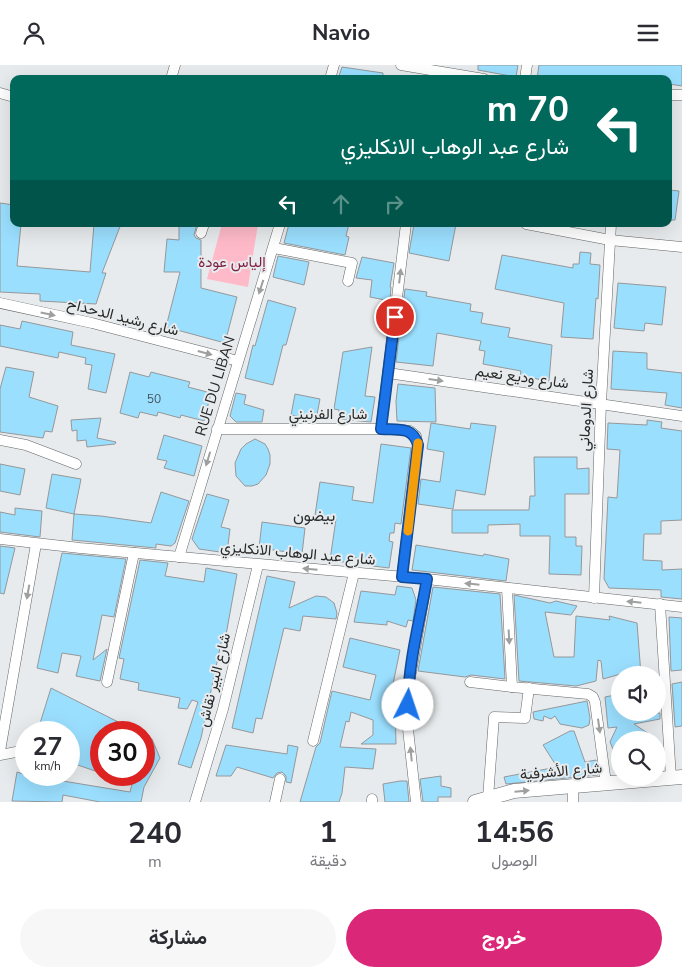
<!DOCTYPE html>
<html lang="ar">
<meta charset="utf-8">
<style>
:root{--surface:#fff;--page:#f7f7f7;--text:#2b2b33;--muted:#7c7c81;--accent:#db2777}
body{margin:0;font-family:"Nunito Sans",Vazirmatn,sans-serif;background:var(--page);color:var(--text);direction:rtl;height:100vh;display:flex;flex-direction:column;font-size:19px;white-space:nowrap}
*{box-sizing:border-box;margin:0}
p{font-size:16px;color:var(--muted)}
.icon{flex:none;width:28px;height:28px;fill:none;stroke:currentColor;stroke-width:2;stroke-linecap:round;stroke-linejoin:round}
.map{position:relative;height:737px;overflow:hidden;direction:ltr}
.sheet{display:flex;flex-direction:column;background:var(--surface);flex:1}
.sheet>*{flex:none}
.banner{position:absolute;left:10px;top:10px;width:662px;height:152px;border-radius:10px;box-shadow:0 5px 20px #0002;direction:rtl;background:#00695c;color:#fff;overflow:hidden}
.buttons{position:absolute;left:611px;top:601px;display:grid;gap:10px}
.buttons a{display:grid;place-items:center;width:55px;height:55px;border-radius:50%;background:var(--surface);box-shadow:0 5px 20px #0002;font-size:25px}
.speed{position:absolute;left:15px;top:656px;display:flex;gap:10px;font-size:25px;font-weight:700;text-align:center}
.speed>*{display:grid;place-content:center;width:65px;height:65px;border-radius:50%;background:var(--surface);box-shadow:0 5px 20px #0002;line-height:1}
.speed small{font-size:12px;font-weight:400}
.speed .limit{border:8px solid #d22;background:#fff;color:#111}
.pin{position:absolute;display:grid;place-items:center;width:42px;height:42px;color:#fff;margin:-21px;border:2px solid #fff;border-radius:50%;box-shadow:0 1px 5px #0007}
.me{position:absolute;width:55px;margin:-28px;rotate:4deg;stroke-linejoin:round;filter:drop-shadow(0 0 4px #0008)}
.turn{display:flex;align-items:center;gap:18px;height:105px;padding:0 20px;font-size:22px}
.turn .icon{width:65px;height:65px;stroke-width:2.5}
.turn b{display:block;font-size:35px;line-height:42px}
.lanes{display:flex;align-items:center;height:48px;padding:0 20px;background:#0003;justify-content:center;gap:25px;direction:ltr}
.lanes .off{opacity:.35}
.eta{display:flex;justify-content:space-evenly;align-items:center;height:85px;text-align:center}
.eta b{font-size:30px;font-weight:700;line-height:35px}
.cta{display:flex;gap:10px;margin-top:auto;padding:10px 20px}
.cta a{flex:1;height:58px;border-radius:30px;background:var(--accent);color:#fff;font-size:20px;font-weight:700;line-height:58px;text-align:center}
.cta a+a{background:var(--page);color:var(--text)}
header{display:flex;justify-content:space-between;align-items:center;height:65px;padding:0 20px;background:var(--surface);font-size:22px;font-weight:700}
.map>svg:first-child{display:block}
.green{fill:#ffbac9}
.building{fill:#9bdfff;stroke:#95989a}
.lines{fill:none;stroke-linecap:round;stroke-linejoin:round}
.street-casing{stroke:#636667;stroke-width:11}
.secondary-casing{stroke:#636667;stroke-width:15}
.street{stroke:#fff;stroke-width:10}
.secondary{stroke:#fff;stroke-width:14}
.oneway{fill:#9e9f9f}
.route-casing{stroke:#114b97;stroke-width:12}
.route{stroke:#1a73e8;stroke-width:9}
.slow{stroke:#f59e0b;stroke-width:9}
.labels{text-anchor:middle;stroke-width:4;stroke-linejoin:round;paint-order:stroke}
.number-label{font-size:12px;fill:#45565e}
.park-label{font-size:15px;fill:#7e1f40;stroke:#e8ebed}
.street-label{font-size:15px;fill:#282929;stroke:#e8ebed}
.neighbourhood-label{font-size:16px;fill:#292c2d;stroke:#e8ebed}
</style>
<header><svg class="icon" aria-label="menu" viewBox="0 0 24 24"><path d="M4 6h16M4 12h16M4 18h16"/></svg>Navio<svg class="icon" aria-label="person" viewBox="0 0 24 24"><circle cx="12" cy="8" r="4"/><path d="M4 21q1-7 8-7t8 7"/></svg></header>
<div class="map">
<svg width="682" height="737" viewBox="0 0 682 737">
<rect width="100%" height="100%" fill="#e8ebed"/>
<path class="green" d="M222,159H258L248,222L207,214Z"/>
<g class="building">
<path d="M478,0H518L516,12L478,5Z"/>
<path d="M539,0H682V21L669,19V14H588L571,11L566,12L565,14H537Z"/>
<path d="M342,2L383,8V14H338Z"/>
<path d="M669,125L679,126L675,155H669Z"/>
<path d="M0,138L14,140V159H21L17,201L90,207L94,159H121L102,208H106L96,239L40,236V229L0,227Z"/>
<path d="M179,159H197L194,170L196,173L201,175V223L237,232L225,278L166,262L180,207H164L167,174L179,175Z"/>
<path d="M289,159H349L346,171L349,172L345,190L284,178Z"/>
<path d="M414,159H456L449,196L409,188Z"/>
<path d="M580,187L591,188L590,199L600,200L598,234L596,233L593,274L561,272L564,238L495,224L502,190L573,203V199H579Z"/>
<path d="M278,191L309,197L304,220L273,212Z"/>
<path d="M362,192L394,198L390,222H391L390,236L370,232L372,215L356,213Z"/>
<path d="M618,218L666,222L662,260L645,258L644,266L614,263Z"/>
<path d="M405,224L427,227L426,231L471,239L470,246L483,248L481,258L510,263L508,272L552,280L549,316L520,311L521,306L483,299L485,286L479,285L481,276L437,268L433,301L396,297Z"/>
<path d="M268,235L296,243L286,280H283L273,320L245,313L253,280L255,281Z"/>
<path d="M22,256L73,267L71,280L115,289L106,328L88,324L92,300L85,299L86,293L59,287L58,293L0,281V260L20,264Z"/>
<path d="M372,282L365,331L375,332L371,357L338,354L339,345L334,344L343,287Z"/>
<path d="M613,286L647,288V304L682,308V343L665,340L667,328L611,324Z"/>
<path d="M6,302L34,307L29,332L58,341L52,367L45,366L43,373L0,367V324Z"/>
<path d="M130,307L149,312L151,307L190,317L188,322L211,328L204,356L181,350L180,353L158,347L157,351L140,347L138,353L120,348Z"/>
<path d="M398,319L435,323L436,357L397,356L396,336Z"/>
<path d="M236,328L246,330L244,339L264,345L262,357H236L230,351Z"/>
<path d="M295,329L320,334L316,355L291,350Z"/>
<path d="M101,353L97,373L116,377L115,379L87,382L86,375L77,376V365L72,366L71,355Z"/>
<path d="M647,355L662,357L661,363L682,366V455L661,456V469H644L643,495L662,496V505L682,504V534L661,532V525L609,523L604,514L608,432L617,433L620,385L607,384L608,358L647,360Z"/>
<path d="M431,358L470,364L471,358L496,361L485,430L456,425L453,444L418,439L421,414L440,417L444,387L427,384Z"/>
<path d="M164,370L202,381L194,411L164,403L167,396L157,394Z"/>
<path d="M255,374L265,379L268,384L270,390V399L266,410L258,419L252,421H245L236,411L235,398L241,384L246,379Z"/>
<path d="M381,379L411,383L401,459L395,458L394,468H390L389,476L393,477L389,503L373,501L374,496L350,492V498L330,495L336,454L315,450L320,417L354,422L352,435L373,438Z"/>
<path d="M534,392H577V404L589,403V429H565V472H576V481H582L581,510L549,509L550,471H520V459L488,460V468H452V445H529L530,431H535Z"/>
<path d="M0,399L25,404L20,430L0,426Z"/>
<path d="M52,409L81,414L74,449L101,451L151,458L161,427L189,436L175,478L171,481L156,479V483L72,475L74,449L46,443Z"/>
<path d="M207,429L229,435L221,462L230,464L227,488L199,484L192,474Z"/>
<path d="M15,443L42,446L40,472L0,467V447L15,450Z"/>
<path d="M262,457L305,463L302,489L259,483Z"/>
<path d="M416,480L483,491L484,489L509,494L506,516L412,505Z"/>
<path d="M0,481L15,483L4,529L0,528Z"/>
<path d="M62,488L126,494L114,552L102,550L93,595L107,584L100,616L76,611L81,591L62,588L58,608L37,603Z"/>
<path d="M140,495L168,498L165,511L204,517L206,503L237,509L226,570L223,569L201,673L191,703L178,699L198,637L192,635L187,644L178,643L180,633L138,625L139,618L120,614L124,594L119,593Z"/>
<path d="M267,511L295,517L289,543L316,531L326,532L334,538L337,548L336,554L303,551L300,566L284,563L262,654L256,653L253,668L232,663Z"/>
<path d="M397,521L412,523L416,535L413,556L408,555L406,562L387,556V560L354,557L361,526L395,530Z"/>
<path d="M433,522L500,529L505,614L471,610L465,612L418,606Z"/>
<path d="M514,530L550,538L556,536L577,541L571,550L545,547L554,592H574L576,551L610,555L609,551L637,558L641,610H624V608L603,614L601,596L598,595L596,616L576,621L519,616Z"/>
<path d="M669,552L682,553V605L671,606Z"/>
<path d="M350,573L400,585L393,619H400L398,637H395L396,679H361L373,670V655L351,647L349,657L346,656L340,682L376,684L373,704L345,702L342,728L339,737H300L316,682L320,678L332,626L370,635L376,610L343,602Z"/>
<path d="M682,617V661L675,662L672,619Z"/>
<path d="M51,623L140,668H101V708L69,697V668H37Z"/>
<path d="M620,629V648H660V654L634,659L658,675H620V700L610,677L617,662L608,663L605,632Z"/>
<path d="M587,636L590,653L589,660L582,663L560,659L555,651L551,654L544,651L543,656L534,654L533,647Z"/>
<path d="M570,666H574L585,697L596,695L598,710L506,719L504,712L557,702L543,680Z"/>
<path d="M144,669L152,674L160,693L144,722L141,737H100L63,730L62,737L12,736L17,707L26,710L130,727L132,719L111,712V710H144Z"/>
<path d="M226,680L287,689L288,680L298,682L291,718L286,717V711L282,707L277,708L273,713L237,702L231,711H216Z"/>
<path d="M441,711V721L451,723V732H438V737H423L420,714Z"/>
<path d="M400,716H407L409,737H385L383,719Z"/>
</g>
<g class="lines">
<g class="street-casing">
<g id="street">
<path d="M401,0L484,14"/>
<path d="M171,14L175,0"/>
<path d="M330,14L334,0"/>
<path d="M525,14L527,0"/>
<path d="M0,28L14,32"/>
<path d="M669,30H682"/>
<path d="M526,159L610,175L682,182"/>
<path d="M201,168L204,159"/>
<path d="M274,183L352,198L348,216"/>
<path d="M0,238L92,258L238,296"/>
<path d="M388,308L682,351"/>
<path d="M217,364H381L402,365L410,366L416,371L418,380L402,512"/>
<path d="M381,364L406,159"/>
<path d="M0,375L26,380L76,399"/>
<path d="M0,474L80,483L427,514L682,542"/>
<path d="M179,492L280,159"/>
<path d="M507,523L512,622L588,629L593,632L595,637L606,718"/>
<path d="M594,533L601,338L611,159"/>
<path d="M660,539L671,713"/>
<path d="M107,617L134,488"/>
<path d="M470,617L512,622"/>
<path d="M313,676L354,508"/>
<path d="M0,686L36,479"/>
<path d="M0,690L26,685"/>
<path d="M488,733L494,652L525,653L529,623"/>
<path d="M195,737L223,644L258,500"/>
<path d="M275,737L280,714"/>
<path d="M372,737V734"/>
<path d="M416,737L407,655L408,625L427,514"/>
<path d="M573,737V722"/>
</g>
</g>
<g class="secondary-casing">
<path id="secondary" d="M475,737L514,726L682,712"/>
</g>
<use href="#street" class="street"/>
<use href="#secondary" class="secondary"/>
</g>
<defs><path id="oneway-solid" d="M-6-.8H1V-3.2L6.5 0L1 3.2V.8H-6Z" transform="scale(1.25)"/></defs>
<g class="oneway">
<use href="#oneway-solid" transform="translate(400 211) rotate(-83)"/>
<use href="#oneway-solid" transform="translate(261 222) rotate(108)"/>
<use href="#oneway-solid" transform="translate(48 249) rotate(12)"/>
<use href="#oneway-solid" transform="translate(205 288) rotate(15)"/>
<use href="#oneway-solid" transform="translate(436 315) rotate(8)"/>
<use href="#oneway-solid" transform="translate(208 394) rotate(107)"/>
<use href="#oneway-solid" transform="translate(310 504) rotate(-175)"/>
<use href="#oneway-solid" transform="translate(472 519) rotate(-174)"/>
<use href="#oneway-solid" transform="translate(28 527) rotate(100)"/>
<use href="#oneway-solid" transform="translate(634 537) rotate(-174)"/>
<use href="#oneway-solid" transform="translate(509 572) rotate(87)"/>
<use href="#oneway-solid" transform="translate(599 661) rotate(82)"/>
<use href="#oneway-solid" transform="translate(411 689) rotate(-96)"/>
<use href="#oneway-solid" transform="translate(522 726) rotate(-5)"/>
</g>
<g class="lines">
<g class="route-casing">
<path id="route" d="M395,252L381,364C398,365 413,361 418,380L402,512L427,514C420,555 408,598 408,640"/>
</g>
<use href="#route" class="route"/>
<path class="slow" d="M408,466L418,378"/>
</g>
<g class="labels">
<g class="number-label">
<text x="154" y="338">50</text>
</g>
<g class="park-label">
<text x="232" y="202">إلياس عودة</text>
</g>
<g class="street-label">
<text transform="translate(123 252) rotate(14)" y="5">شارع رشيد الدحداح</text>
<text transform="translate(522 312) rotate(8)" y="5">شارع وديع نعيم</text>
<text transform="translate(215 321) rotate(-73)" y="5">RUE DU LIBAN</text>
<text transform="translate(586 345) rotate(-87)" y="5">شارع الدوماني</text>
<text x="328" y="354">شارع الفرنيني</text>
<text transform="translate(298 488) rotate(5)" y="5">شارع عبد الوهاب الانكليزي</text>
<text transform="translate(214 615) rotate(-76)" y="5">شارع البير نقاش</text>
<text transform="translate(561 706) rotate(-5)" y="5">شارع الأشرفية</text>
</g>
<g class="neighbourhood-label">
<text x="314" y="456">بيضون</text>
</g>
</g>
</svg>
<div class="buttons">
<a><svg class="icon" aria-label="sound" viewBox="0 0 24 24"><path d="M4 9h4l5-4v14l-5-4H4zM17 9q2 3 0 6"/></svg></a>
<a><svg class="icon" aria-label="search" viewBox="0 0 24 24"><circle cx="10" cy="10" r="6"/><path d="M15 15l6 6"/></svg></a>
</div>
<div class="speed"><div>27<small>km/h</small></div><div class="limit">30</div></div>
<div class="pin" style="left:395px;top:252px;background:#d93025"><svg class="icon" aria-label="arrive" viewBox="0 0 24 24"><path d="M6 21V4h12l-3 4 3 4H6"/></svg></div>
<svg class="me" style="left:408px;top:640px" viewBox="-20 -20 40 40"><circle r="19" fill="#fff"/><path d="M0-13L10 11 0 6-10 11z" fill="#1a73e8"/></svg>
<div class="banner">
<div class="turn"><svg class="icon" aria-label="left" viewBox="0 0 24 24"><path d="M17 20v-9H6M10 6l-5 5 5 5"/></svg><div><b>70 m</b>شارع عبد الوهاب الانكليزي</div></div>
<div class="lanes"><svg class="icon" aria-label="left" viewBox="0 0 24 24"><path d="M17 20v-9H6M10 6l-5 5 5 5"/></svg><svg class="icon off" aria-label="ahead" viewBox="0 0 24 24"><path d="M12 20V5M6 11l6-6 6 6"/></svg><svg class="icon off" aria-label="right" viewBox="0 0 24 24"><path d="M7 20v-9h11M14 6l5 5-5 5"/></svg></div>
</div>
</div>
<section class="sheet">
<div class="eta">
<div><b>14:56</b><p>الوصول</p></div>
<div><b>1</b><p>دقيقة</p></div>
<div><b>240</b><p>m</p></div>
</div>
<div class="cta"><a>خروج</a><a>مشاركة</a></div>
</section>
